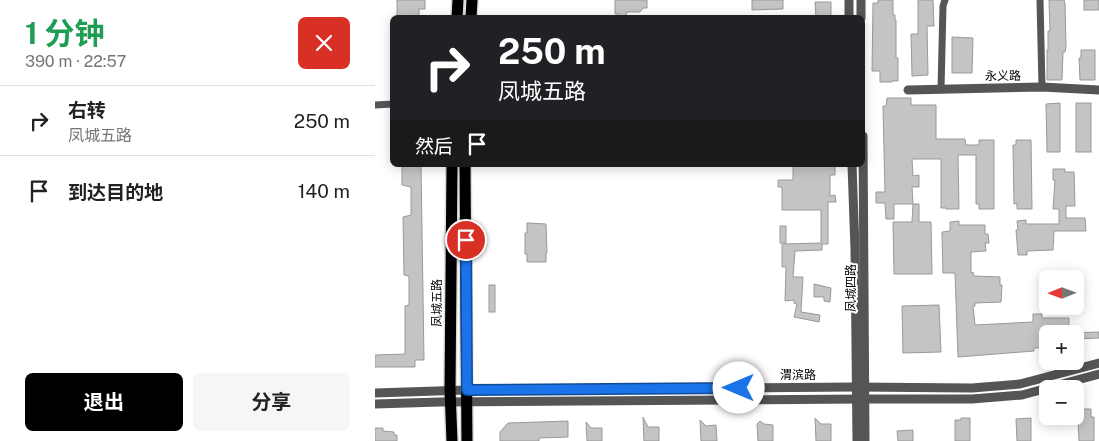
<!DOCTYPE html>
<html lang="zh">
<meta charset="utf-8">
<style>
:root{--surface:#fff;--page:#f6f6f6;--text:#222;--muted:#767676;--line:#e0e0e0;--accent:#000}
body{margin:0;font-family:"Public Sans","Noto Sans SC",sans-serif;background:var(--page);color:var(--text);height:100vh;display:flex;flex-direction:column;font-size:19px;white-space:nowrap}
*{box-sizing:border-box;margin:0}
p{font-size:16px;color:var(--muted)}
.icon{flex:none;width:28px;height:28px;fill:none;stroke:currentColor;stroke-width:2;stroke-linecap:round;stroke-linejoin:round}
.map{position:relative;flex:1;overflow:hidden}
.sheet{display:flex;flex-direction:column;background:var(--surface);width:375px}
.sheet>*{flex:none}
.top-card{position:absolute;left:15px;top:15px;width:475px;height:152px;border-radius:8px;box-shadow:0 2px 12px #0003;background:#202124;color:#fff;overflow:hidden}
.needle{width:32px;rotate:269deg}
.buttons{position:absolute;left:664px;top:270px;display:grid;gap:10px}
.buttons a{display:grid;place-items:center;width:45px;height:45px;border-radius:8px;background:var(--surface);box-shadow:0 2px 12px #0003;font-size:25px}
.pin{position:absolute;display:grid;place-items:center;width:42px;height:42px;color:#fff;margin:-21px;border:2px solid #fff;border-radius:50%;box-shadow:0 1px 5px #0007}
.me{position:absolute;width:55px;margin:-28px;rotate:270deg;stroke-linejoin:round;filter:drop-shadow(0 0 4px #0008)}
.turn{display:flex;align-items:center;gap:18px;height:105px;padding:0 25px;font-size:22px}
.turn .icon{width:65px;height:65px;stroke-width:2.5}
.turn b{display:block;font-size:35px;line-height:42px}
.then{display:flex;align-items:center;height:48px;padding:0 25px;background:#0003;gap:10px;font-size:19px}
.round{display:grid;place-items:center;flex:none;width:52px;height:52px;border-radius:8px;background:var(--page)}
.overview{display:flex;align-items:center;justify-content:space-between;height:85px;padding:0 25px}
h1{font-size:30px;font-weight:700;line-height:38px;color:#1e9e55}
.primary-button{display:flex;gap:10px;margin-top:auto;padding:10px 25px}
.primary-button a{flex:1;height:58px;border-radius:8px;background:var(--accent);color:#fff;font-size:20px;font-weight:700;line-height:58px;text-align:center}
.primary-button a+a{background:var(--page);color:var(--text)}
ul{padding:0;list-style:none}
li{display:flex;align-items:center;gap:15px;height:70px;padding:0 25px;border-top:1px solid var(--line)}
li div{flex:1}
li b{display:block;font-size:19px}
li em{font-style:normal}
main{display:flex;flex:1;min-height:0}
.map>svg:first-child{display:block}
.building{fill:#c4c4c4;stroke:#999}
.lines{fill:none;stroke-linecap:round;stroke-linejoin:round}
.primary-casing{stroke:#dbdbdb;stroke-width:14}
.minor{stroke:#555;stroke-width:7}
.tertiary{stroke:#555;stroke-width:9}
.primary{stroke:#000;stroke-width:11}
.route-casing{stroke:#114b97;stroke-width:12}
.route{stroke:#1a73e8;stroke-width:9}
.labels{text-anchor:middle;stroke-width:4;stroke-linejoin:round;paint-order:stroke}
.street-label{font-size:12px;fill:#000;stroke:#fff}
</style>
<main>
<section class="sheet">
<div class="overview"><div><h1>1 分钟</h1><p>390 m · 22:57</p></div><a class="round" style="background:#d93025;color:#fff"><svg class="icon" aria-label="close" viewBox="0 0 24 24"><path d="M6 6l12 12M18 6L6 18"/></svg></a></div>
<ul>
<li><svg class="icon" aria-label="right" viewBox="0 0 24 24"><path d="M7 20v-9h11M14 6l5 5-5 5"/></svg><div><b>右转</b><p>凤城五路</p></div><em>250 m</em></li>
<li><svg class="icon" aria-label="arrive" viewBox="0 0 24 24"><path d="M6 21V4h12l-3 4 3 4H6"/></svg><div><b>到达目的地</b></div><em>140 m</em></li>
</ul>
<div class="primary-button"><a>退出</a><a>分享</a></div>
</section>
<div class="map">
<svg width="724" height="441" viewBox="0 0 724 441">
<rect width="100%" height="100%" fill="#fff"/>
<g class="building">
<path d="M22,0H50V9H44V18H22Z"/>
<path d="M240,0H272V8H268L265,12H252L251,16H244V14H240Z"/>
<path d="M377,0H408V9L377,10Z"/>
<path d="M503,0H518V15H520V20H521V58H523V81H517V82H505V71H497L498,3H503Z"/>
<path d="M543,0H558L559,26H552L553,75L537,76L536,34H543Z"/>
<path d="M674,0H689L690,3L691,47L690,52H688L687,80H672V50H673V31H675Z"/>
<rect x="709" y="0" width="15" height="10"/>
<path d="M440,2H456V18H441Z"/>
<path d="M577,37L598,38L597,73H577Z"/>
<path d="M706,50H720V80H705L704,58H706Z"/>
<path d="M512,98H536V105H561V139H590L591,145H604V140H619V209H604V204H601V155H583L584,209H571V208H566V159H537L538,176L544,175V187H537L538,204H519V219H511L510,203H501V192H510L508,106H511Z"/>
<path d="M685,103V152H672L671,104Z"/>
<rect x="701" y="103" width="15" height="49"/>
<path d="M641,140H656L657,209H642V203L639,204L638,145H641Z"/>
<path d="M27,165H46L49,360H40V367H0V355L30,354V306L34,305V276L29,275L28,217L36,215V187L27,185Z"/>
<path d="M418,165H460V175H455V196L460,195L461,202H453V244H447V250L420,251L418,277H428L426,312L445,315L444,322L419,317L422,304L419,303V300L410,301L411,267H407V244L446,243V210H407V187H403V180H418Z"/>
<path d="M678,169H690V172H699L700,206H691V218H710L711,231H679L678,250L652,251V255H643L641,230H643L642,221L651,220V224H684V209H678L680,180H678Z"/>
<path d="M538,204H544V222H556L557,274H519L518,222H537Z"/>
<path d="M584,221V225H610V234H613L614,243H610L611,251L596,252V273L598,272L599,276L625,277V285H627L626,302L600,303V306H598L600,325L658,322V314H667V318H694V326H696L697,334H672V339L669,337L668,348H659V351L583,357L580,273H568L567,232L575,231V222Z"/>
<path d="M152,223L171,224L172,253H171V262H152V254H150V233H152Z"/>
<rect x="405" y="226" width="6" height="17"/>
<path d="M439,284L456,288L455,302L449,301V297H439Z"/>
<rect x="114" y="285" width="6" height="27"/>
<path d="M564,305L566,352L528,353L527,306Z"/>
<path d="M724,332V338L700,339V333Z"/>
<path d="M706,409H716V417H719V441H704L703,421H704Z"/>
<path d="M268,417L273,427H284V441H269Z"/>
<path d="M440,418L446,424H456V441H441Z"/>
<path d="M586,418H595V441H580V420H586Z"/>
<path d="M656,418V441H642L641,419Z"/>
<path d="M325,420L331,426L341,425L342,441H326Z"/>
<path d="M193,421V437L164,438V441H125V432L133,423Z"/>
<path d="M385,421L389,424L398,425V441H383L382,424Z"/>
<path d="M211,422L216,428H227V441H212Z"/>
<path d="M0,428H8V431L19,432V435H22V441H0Z"/>
<path d="M538,430V441H523L522,431Z"/>
</g>
<g class="lines">
<g class="primary-casing">
<g id="primary">
<path d="M82,18L83,0"/>
<path d="M96,18L97,0"/>
<path d="M90,165L92,441"/>
<path d="M77,441L75,390L77,165"/>
</g>
</g>
<g class="minor">
<path d="M665,0L667,87"/>
<path d="M566,89L568,6L570,0"/>
<path d="M0,105L18,104"/>
</g>
<g class="tertiary">
<path d="M474,0V18"/>
<path d="M486,0V18"/>
<path d="M533,90L667,87L724,90"/>
<path d="M488,136L490,441"/>
<path d="M477,165L480,249L482,441"/>
<path d="M0,393L92,390L480,387L597,388L645,384L724,363"/>
<path d="M0,404L65,402L489,399H597L647,395L724,374"/>
</g>
<use href="#primary" class="primary"/>
</g>
<g class="lines">
<g class="route-casing">
<path id="route" d="M91,240L92,390L364,388"/>
</g>
<use href="#route" class="route"/>
</g>
<g class="labels">
<g class="street-label">
<text transform="translate(628 76) rotate(-1)" y="4">永义路</text>
<text transform="translate(476 288) rotate(-90)" y="4">凤城四路</text>
<text transform="translate(62 303) rotate(-90)" y="4">凤城五路</text>
<text x="423" y="379">渭滨路</text>
</g>
</g>
</svg>
<div class="buttons">
<a><svg class="needle" viewBox="-14 -14 28 28"><path d="M0-13l5 13h-10z" fill="#e53935"/><path d="M0 13l5-13h-10z" fill="#767676"/></svg></a>
<a>+</a>
<a>−</a>
</div>
<div class="pin" style="left:91px;top:240px;background:#d93025"><svg class="icon" aria-label="arrive" viewBox="0 0 24 24"><path d="M6 21V4h12l-3 4 3 4H6"/></svg></div>
<svg class="me" style="left:364px;top:388px" viewBox="-20 -20 40 40"><circle r="19" fill="#fff"/><path d="M0-13L10 11 0 6-10 11z" fill="#1a73e8"/></svg>
<div class="top-card">
<div class="turn"><svg class="icon" aria-label="right" viewBox="0 0 24 24"><path d="M7 20v-9h11M14 6l5 5-5 5"/></svg><div><b>250 m</b>凤城五路</div></div>
<div class="then">然后<svg class="icon" aria-label="arrive" viewBox="0 0 24 24"><path d="M6 21V4h12l-3 4 3 4H6"/></svg></div>
</div>
</div>
</main>
